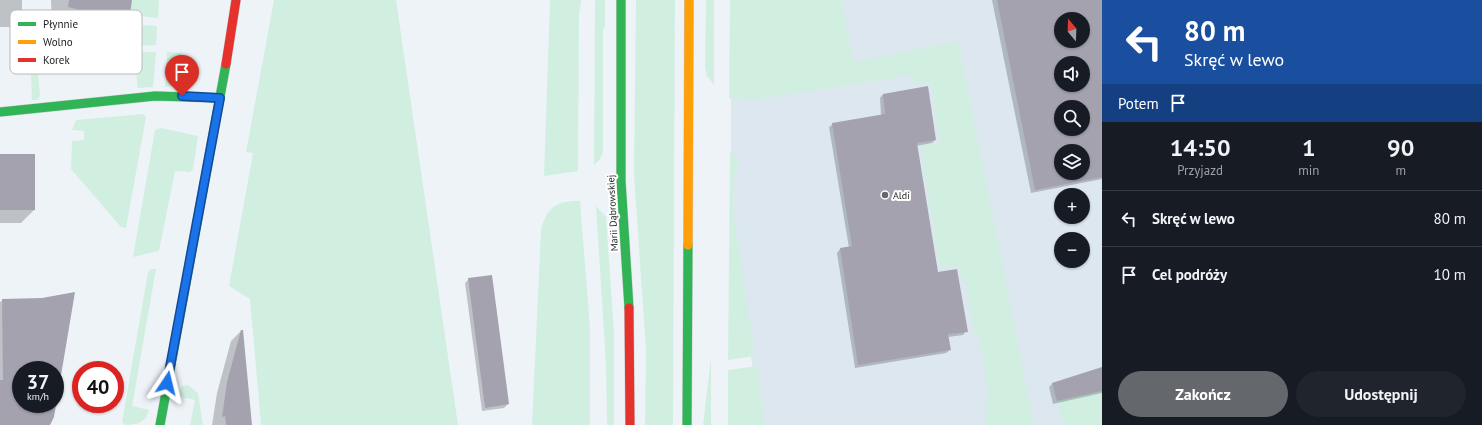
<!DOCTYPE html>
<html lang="pl">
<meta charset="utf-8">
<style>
:root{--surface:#171b24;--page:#20242c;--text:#f1f3f6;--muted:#9ea1a6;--line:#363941;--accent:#64686c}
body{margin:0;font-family:"PT Sans",sans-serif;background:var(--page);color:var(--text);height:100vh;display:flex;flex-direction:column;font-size:15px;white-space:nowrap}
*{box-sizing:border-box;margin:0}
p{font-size:13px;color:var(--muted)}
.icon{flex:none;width:22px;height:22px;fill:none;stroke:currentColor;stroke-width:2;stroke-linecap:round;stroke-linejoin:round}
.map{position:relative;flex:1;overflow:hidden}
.sheet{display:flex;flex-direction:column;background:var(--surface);width:380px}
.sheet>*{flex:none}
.hud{background:#1a4fa0;color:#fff;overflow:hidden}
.needle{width:26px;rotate:341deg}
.controls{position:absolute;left:1054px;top:12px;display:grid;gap:8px}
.controls a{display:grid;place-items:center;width:36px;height:36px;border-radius:50%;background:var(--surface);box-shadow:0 1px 3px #0004;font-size:20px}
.speed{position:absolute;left:12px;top:361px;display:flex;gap:8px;font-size:20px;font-weight:700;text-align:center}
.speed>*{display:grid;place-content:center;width:52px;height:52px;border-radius:50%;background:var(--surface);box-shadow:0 1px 3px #0004;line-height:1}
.speed small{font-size:10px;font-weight:400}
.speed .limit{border:6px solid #d22;background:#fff;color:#111}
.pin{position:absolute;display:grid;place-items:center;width:34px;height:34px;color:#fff;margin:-41px -17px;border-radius:50% 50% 50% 0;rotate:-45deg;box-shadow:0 0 4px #0007}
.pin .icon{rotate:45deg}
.me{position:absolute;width:44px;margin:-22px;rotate:10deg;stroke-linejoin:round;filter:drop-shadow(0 0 3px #0008)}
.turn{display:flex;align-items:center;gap:14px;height:84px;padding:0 16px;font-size:18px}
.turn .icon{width:52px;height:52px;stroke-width:2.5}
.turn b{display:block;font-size:28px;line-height:34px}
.then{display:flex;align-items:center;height:38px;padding:0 16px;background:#0003;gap:8px;font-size:15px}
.eta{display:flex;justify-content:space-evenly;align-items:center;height:68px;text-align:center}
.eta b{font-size:24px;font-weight:800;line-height:28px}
.primary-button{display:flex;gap:8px;margin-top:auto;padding:8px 16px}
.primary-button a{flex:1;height:46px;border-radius:24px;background:var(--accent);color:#fff;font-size:16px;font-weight:800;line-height:46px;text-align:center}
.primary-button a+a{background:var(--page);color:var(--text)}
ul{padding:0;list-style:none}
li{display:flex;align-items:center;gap:12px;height:56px;padding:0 16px;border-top:1px solid var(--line)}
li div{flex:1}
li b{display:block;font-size:15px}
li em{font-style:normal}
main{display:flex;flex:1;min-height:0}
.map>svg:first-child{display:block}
.built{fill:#dde7ef;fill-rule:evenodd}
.green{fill:#d1efe1}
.shadow{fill:#0003;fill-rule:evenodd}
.building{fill:#a4a2ae;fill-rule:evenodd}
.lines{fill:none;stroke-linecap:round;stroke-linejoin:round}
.fast-casing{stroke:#cbcfd2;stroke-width:10}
.slow-casing{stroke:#cbcfd2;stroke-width:10}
.jam-casing{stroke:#cbcfd2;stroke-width:10}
.fast{stroke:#30b455;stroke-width:9}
.slow{stroke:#ff9f0a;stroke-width:9}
.jam{stroke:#e5322d;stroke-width:9}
.route-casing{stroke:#114b97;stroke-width:10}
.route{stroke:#1a73e8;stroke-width:7}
.poi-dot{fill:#64686c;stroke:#fff;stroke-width:1.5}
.labels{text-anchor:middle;stroke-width:4;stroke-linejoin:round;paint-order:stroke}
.poi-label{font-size:10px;fill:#1a1d20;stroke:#fff;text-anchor:start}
.street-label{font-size:10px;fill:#1a1d20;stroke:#fff}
.key{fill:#fff;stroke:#babbbc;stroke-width:1}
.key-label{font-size:11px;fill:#1a1d20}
</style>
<main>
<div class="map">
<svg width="1102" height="425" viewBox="0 0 1102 425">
<rect width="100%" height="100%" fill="#eef3f8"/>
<path class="built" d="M833,0H1102V425H761L731,220V93ZM1061,19H1083V41H1061ZM1061,63H1083V85H1061ZM1061,107H1083V129H1061ZM1061,151H1083V173H1061ZM1061,195H1083V217H1061ZM1061,239H1083V261H1061Z"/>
<g class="green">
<path d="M132,0H159L158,18L130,15Z"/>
<path d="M274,0H396L458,425H261L250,299L229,286L253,153L246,152Z"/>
<path d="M550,0H581L579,15L578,171L544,176Z"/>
<path d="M595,0H605V27L603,28V152L600,159L594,165Z"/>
<path d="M636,0H675L673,425H645L646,351L634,174Z"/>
<path d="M706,0H714V85L707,76L705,67Z"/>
<path d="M730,0H841L854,62L958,41L1034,425H987L984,404L990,403L979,334L974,335L966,280L962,281L959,266L940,269L920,146L940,143L931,83L915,85L913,75L758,99L729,98Z"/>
<path d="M128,24L157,26L156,45L127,46Z"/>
<path d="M30,49L107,51L109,67L38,73L40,96L38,100H32Z"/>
<path d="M119,51L156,52L153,87L138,88L135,65L120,66Z"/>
<path d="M167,52L182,53L176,86L165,87Z"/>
<path d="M143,114L146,117L126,228L121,227L71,169L72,141L84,140V131L72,130L76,120Z"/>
<path d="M161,128L198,136L193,169L190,172L175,171L159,251L133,257L155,130Z"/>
<path d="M730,151L739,162L734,177L733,210L755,356L728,360Z"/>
<path d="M580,201L590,328V425H532L541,230C546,208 557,200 580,201Z"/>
<path d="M596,206L606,217L614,332V425H607L606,365Z"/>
<path d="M151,269H156L132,406L149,410C146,422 137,425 126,425L122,422L148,272Z"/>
<path d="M711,358V425H703Z"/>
<path d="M757,366L764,418L767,425H728V370Z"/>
<path d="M188,385L198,393L203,425H190L195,400L177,396L182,386Z"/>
<path d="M1102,391V425H1069L1062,421L1057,401Z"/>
</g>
<g class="shadow">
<path d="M0,0H22V17L12,27H0Z"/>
<path d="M51,0H131L128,22L114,37L89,30H52Z"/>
<path d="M992,0H1102V179L1031,193ZM1061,19H1083V41H1061ZM1061,63H1083V85H1061ZM1061,107H1083V129H1061ZM1061,151H1083V173H1061Z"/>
<path d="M883,94L935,140L932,143L916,146L937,273L966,331L963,335L948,337L950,350L946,353L855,368L837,253L840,249L849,248L829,127L833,124L881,116L880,98Z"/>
<path d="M0,155L34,210L21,223H0Z"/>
<path d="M469,279L508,404L504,408L482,411L465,283Z"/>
<path d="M74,294L53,416L49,425H0V302L3,300L42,299ZM21,370H55V404H21Z"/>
<path d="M241,331L251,425H212L217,393L231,341Z"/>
<path d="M1102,368V393L1053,404L1049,387L1053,383Z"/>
</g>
<g class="building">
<path d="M69,0H132L129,23L68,7Z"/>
<path d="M997,0H1102V177L1035,190ZM1061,19H1083V41H1061ZM1061,63H1083V85H1061ZM1061,107H1083V129H1061ZM1061,151H1083V173H1061Z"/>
<path d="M928,86L936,140L917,143L938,272L957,269L968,332L948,334L951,350L858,365L840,248L852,246L832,123L885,114L883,94Z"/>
<rect x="0" y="154" width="35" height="56"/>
<path d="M492,275L509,404L485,408L468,278Z"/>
<path d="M75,292L54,417L50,425H0V380H3L2,299L42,298ZM21,370H55V404H21Z"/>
<path d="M241,330H243L252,425H226L225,416L222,417L227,382Z"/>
<path d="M1102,367V391L1057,401L1052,383Z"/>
</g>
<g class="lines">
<g class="fast-casing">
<g id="fast">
<path d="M621,0V181L629,308"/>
<path d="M0,112L155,96L220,98"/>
<path d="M160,425L226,64"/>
<path d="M687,425L688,245"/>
</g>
</g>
<g class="slow-casing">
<path id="slow" d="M688,245L689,0"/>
</g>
<g class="jam-casing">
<g id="jam">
<path d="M226,64L236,0"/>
<path d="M629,308L630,425"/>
</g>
</g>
<use href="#fast" class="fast"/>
<use href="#slow" class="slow"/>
<use href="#jam" class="jam"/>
</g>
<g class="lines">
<g class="route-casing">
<path id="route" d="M167,383L220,98L182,96"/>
</g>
<use href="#route" class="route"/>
</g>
<circle class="poi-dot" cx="885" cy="195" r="4"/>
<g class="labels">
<g class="poi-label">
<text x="893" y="199">Aldi</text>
</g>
<g class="street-label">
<text transform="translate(612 213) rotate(-93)" y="4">Marii Dąbrowskiej</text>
</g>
</g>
<rect x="10" y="10" width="132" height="64" rx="6" class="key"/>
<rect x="18" y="22" width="18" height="4" fill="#30b455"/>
<rect x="18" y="40" width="18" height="4" fill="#ff9f0a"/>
<rect x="18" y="58" width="18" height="4" fill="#e5322d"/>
<g class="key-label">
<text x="43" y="28">Płynnie</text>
<text x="43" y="46">Wolno</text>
<text x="43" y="64">Korek</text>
</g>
</svg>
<div class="controls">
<a><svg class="needle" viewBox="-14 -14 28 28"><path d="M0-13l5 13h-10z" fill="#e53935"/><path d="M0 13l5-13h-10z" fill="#9ea1a6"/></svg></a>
<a><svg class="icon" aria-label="sound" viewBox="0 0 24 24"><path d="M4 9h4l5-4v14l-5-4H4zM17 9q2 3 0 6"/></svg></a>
<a><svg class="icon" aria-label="search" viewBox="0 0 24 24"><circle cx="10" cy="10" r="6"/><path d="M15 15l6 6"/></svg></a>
<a><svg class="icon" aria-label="layers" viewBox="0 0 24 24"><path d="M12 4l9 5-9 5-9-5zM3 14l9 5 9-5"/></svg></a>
<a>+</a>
<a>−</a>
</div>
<div class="speed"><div>37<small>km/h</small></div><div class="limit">40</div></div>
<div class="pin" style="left:182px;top:96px;background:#d93025"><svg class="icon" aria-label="arrive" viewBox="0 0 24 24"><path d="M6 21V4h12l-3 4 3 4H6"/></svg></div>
<svg class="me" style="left:167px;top:383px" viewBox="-20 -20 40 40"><path d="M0-17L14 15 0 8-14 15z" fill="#1a73e8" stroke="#fff" stroke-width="4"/></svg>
</div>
<section class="sheet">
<div class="hud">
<div class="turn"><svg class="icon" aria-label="left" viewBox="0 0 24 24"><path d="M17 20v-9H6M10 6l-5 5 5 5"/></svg><div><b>80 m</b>Skręć w lewo</div></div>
<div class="then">Potem<svg class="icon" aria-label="arrive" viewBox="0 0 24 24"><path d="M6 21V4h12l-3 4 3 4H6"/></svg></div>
</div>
<div class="eta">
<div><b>14:50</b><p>Przyjazd</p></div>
<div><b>1</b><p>min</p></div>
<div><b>90</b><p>m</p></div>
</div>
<ul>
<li><svg class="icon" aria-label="left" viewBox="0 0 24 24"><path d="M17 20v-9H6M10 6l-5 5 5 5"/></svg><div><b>Skręć w lewo</b></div><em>80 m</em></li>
<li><svg class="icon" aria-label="arrive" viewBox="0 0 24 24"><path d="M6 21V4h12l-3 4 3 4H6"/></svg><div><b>Cel podróży</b></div><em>10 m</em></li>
</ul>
<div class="primary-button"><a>Zakończ</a><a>Udostępnij</a></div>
</section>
</main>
